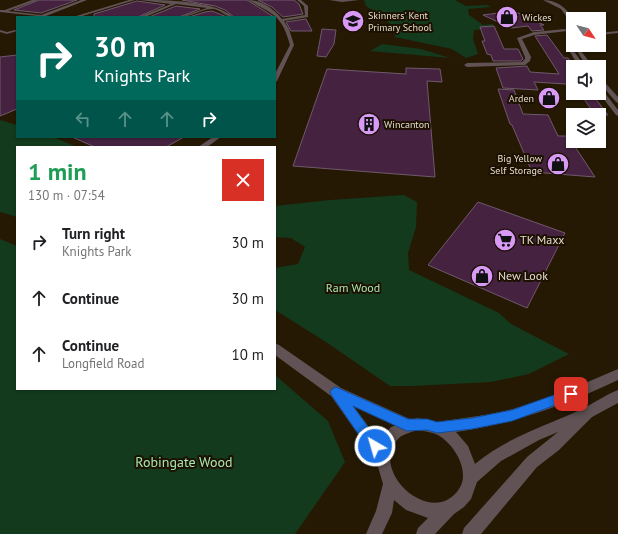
<!DOCTYPE html>
<meta charset="utf-8">
<style>
:root{--surface:#fff;--page:#f6f6f6;--text:#202124;--muted:#757577}
body{margin:0;font-family:"PT Sans",sans-serif;background:var(--page);color:var(--text);height:100vh;display:flex;flex-direction:column;font-size:15px;white-space:nowrap}
*{box-sizing:border-box;margin:0}
p{font-size:13px;color:var(--muted)}
.icon{flex:none;width:22px;height:22px;fill:none;stroke:currentColor;stroke-width:2;stroke-linecap:round;stroke-linejoin:round}
.map{position:relative;flex:1;overflow:hidden}
.drawer{position:absolute;left:16px;top:146px;width:260px;height:244px;display:flex;flex-direction:column;background:var(--surface);border-radius:0px;box-shadow:0 1px 3px #0004}
.drawer>*{flex:none}
.top-card{position:absolute;left:16px;top:16px;width:260px;height:122px;border-radius:0px;box-shadow:0 1px 3px #0004;background:#00695c;color:#fff;overflow:hidden}
.needle{width:26px;rotate:125deg}
.controls{position:absolute;left:566px;top:12px;display:grid;gap:8px}
.controls a{display:grid;place-items:center;width:40px;height:40px;border-radius:0px;background:var(--surface);box-shadow:0 1px 3px #0004;font-size:20px}
.pin{position:absolute;display:grid;place-items:center;width:34px;height:34px;color:#fff;margin:-17px;border-radius:8px;box-shadow:0 2px 6px #0006}
.me{position:absolute;width:44px;margin:-22px;rotate:322deg;stroke-linejoin:round;filter:drop-shadow(0 0 3px #0008)}
.turn{display:flex;align-items:center;gap:14px;height:84px;padding:0 12px;font-size:18px}
.turn .icon{width:52px;height:52px;stroke-width:2.5}
.turn b{display:block;font-size:28px;line-height:34px}
.lanes{display:flex;align-items:center;height:38px;padding:0 12px;background:#0003;justify-content:center;gap:20px;direction:ltr}
.lanes .off{opacity:.35}
.round{display:grid;place-items:center;flex:none;width:42px;height:42px;border-radius:0px;background:var(--page)}
.overview{display:flex;align-items:center;justify-content:space-between;height:68px;padding:0 12px}
h1{font-size:24px;font-weight:700;line-height:30px;color:#1e9e55}
ul{padding:0;list-style:none}
li{display:flex;align-items:center;gap:12px;height:56px;padding:0 12px}
li div{flex:1}
li b{display:block;font-size:15px}
li em{font-style:normal}
.map>svg:first-child{display:block}
.green{fill:#133a1d}
.building{fill:#442240;stroke:#70596c}
.lines{fill:none;stroke-linecap:round;stroke-linejoin:round}
.minor{fill:#615355;fill-rule:evenodd}
.tertiary{fill:#615355;fill-rule:evenodd}
.route{fill:#1a73e8;stroke:#114b97}
.labels{text-anchor:middle;stroke-width:4;stroke-linejoin:round;paint-order:stroke}
.far-poi-label{font-size:10px;fill:#e4dccf;stroke:#1c1000;text-anchor:start}
.poi-label{font-size:12px;fill:#e4dccf;stroke:#1c1000;text-anchor:start}
.park-label{font-size:12px;fill:#a6e8b1;stroke:#1c1000}
.near-park-label{font-size:14px;fill:#a6e8b1;stroke:#1c1000}
</style>
<div class="map">
<svg width="618" height="534" viewBox="0 0 618 534">
<rect width="100%" height="100%" fill="#251903"/>
<g class="green">
<path d="M364,0H455L466,6L487,5L491,7L468,9L469,15L483,25L492,24L496,29L474,30L473,39L478,54L466,58L452,49L395,37C395,22 378,14 366,6Z"/>
<path d="M382,44L421,49L450,58L370,51Z"/>
<path d="M0,120L17,125V137H53L77,147H17V217L0,212Z"/>
<path d="M404,195L417,202L416,227L408,253L409,270L499,313L511,324L569,354L529,374L491,382L412,386H390L326,342L275,310V268L298,264L305,247L291,238L275,237V206L330,200Z"/>
<path d="M0,239L17,246V389H275V375L328,421L345,462L295,534H0Z"/>
</g>
<g class="building">
<path d="M39,0H77L41,13L14,10Z"/>
<path d="M182,0H247L274,17H234L225,10L215,6Z"/>
<path d="M258,0H294L299,4L303,14L283,17L272,7Z"/>
<path d="M137,1L165,5L138,17H94V14Z"/>
<path d="M176,6L200,9L179,17H149Z"/>
<path d="M212,11L227,17H189L205,12Z"/>
<path d="M514,11L544,25H540L544,30L532,31L528,26L511,28L483,15Z"/>
<path d="M306,19L312,31H291L286,22Z"/>
<path d="M494,26L504,49H518L523,59L521,61H493L491,55L487,54L482,41H485L480,27Z"/>
<path d="M322,29L336,30L334,44L326,57L317,56Z"/>
<path d="M547,35L564,58H568L573,65V95L566,84L534,82L538,90L503,88L496,68L527,66L530,72L559,74L535,36Z"/>
<path d="M17,55V109L0,116V57Z"/>
<path d="M406,68L440,69L442,82L427,81L435,177L293,166L327,69L406,74Z"/>
<path d="M498,89L514,90L523,114L548,115L558,136H568L595,177L532,172L512,125L510,124Z"/>
<path d="M580,93H591L608,115H595Z"/>
<path d="M72,137H184L166,147H95Z"/>
<path d="M478,202L565,233L527,308L428,265Z"/>
</g>
<g class="lines">
<g class="minor">
<path d="M32,0H38L8,11L41,15L81,0H87L46,16L47,17L0,12V10H5Z"/>
<path d="M129,0H135L79,17H73Z"/>
<path d="M140,0C165,0 214,0 233,17C225,17 220,9 212,9C202,9 191,17 180,17L207,8L176,4L145,17H139L171,4Z"/>
<path d="M248,0C261,0 274,9 282,19L305,15L304,6L297,0H301L308,6V17L284,21L289,29L294,45L277,81L275,82V74L290,45C282,14 272,14 248,0Z"/>
<path d="M329,0H359L342,2Z"/>
<path d="M565,29L567,31L534,35L522,39L531,57L530,61L525,65L467,67L464,65L467,63L522,62L525,59V57L517,38L534,32Z"/>
<path d="M0,30L7,32L15,30L17,31L7,34L0,32Z"/>
<path d="M213,137H221L207,147H198Z"/>
<path d="M275,343L279,345L341,388L412,420L414,425L412,430L407,431L354,407L387,451L389,456L387,461L382,463L377,461L331,396L275,355Z"/>
</g>
<g class="tertiary">
<path d="M543,0C558,0 573,11 573,26L561,9Z"/>
<path d="M618,31V33L599,35V33Z"/>
<path d="M571,34L573,35L571,47L585,67H579L567,47L571,39L569,35Z"/>
<path d="M575,45H579L581,51L593,67H587L577,51Z"/>
<path d="M599,76L618,97V103L616,102L599,82Z"/>
<path d="M599,87L601,88L618,110V116L616,115L599,93Z"/>
<path d="M618,369V380C566,405 513,424 456,432L468,446L475,464C509,436 544,427 582,409C594,403 605,395 618,390V403L592,417L559,450L537,467L481,534H462L464,528L527,457L558,432L539,440L501,461L477,482L471,499L464,507L454,514L435,534H416L418,528L428,518L406,510L394,500L392,513L382,534H366L376,511L383,484L376,460L378,444L380,439L391,427L417,418L437,422L485,415L513,409L562,393ZM417,430C424,431 431,432 438,435C454,444 471,471 459,489C432,530 365,469 400,437C404,434 412,432 417,430Z"/>
</g>
</g>
<path class="route" d="M336,387L408,419H427L437,422L472,418L512,410L571,389L575,391L577,394L575,398L512,421L472,429L437,433L427,430L407,431L353,406L379,442L381,446L379,451L375,452L370,451L332,396L330,392L332,389Z"/>
<defs>
<g id="shop-disc" transform="scale(1.15)"><circle r="9.5" fill="#d99af7" stroke="#1c1000"/><path d="M-5-2.5h2.3a2.7 3.5 0 0 1 5.4 0H5L5.5 6h-11ZM-1.5-2.5h3a1.5 2.3 0 0 0-3 0Z" fill="#111"/></g>
<g id="school-disc" transform="scale(1.15)"><circle r="9.5" fill="#d99af7" stroke="#1c1000"/><path d="M0-5L7-2L0 1L-7-2ZM-4 1L0 2.5L4 1V4Q0 6-4 4Z" fill="#111"/></g>
<g id="building-disc" transform="scale(1.15)"><circle r="9.5" fill="#d99af7" stroke="#1c1000"/><path d="M-4-6H4V6H1V3H-1V6H-4ZM-2.5-4.3h1.7v1.8h-1.7ZM.8-4.3h1.7v1.8H.8ZM-2.5-1h1.7V.8h-1.7ZM.8-1h1.7V.8H.8Z" fill="#111"/></g>
<g id="supermarket-disc" transform="scale(1.15)"><circle r="9.5" fill="#d99af7" stroke="#1c1000"/><path d="M-6-5.5h2.5l.6 2H6L4.5 2H-2.5L-4.4-4H-6ZM-1.5 3.2a1.3 1.3 0 1 0 .1 0ZM3 3.2a1.3 1.3 0 1 0 .1 0Z" fill="#111"/></g>
</defs>
<g fill-rule="evenodd">
<use href="#shop-disc" x="507" y="17"/>
<use href="#school-disc" x="353" y="21"/>
<use href="#shop-disc" x="549" y="98"/>
<use href="#building-disc" x="369" y="124"/>
<use href="#shop-disc" x="558" y="164"/>
<use href="#supermarket-disc" x="505" y="240"/>
<use href="#shop-disc" x="482" y="276"/>
</g>
<g class="labels">
<g class="far-poi-label">
<text x="368" y="19">Skinners' Kent<tspan x="368" dy="12">Primary School</tspan></text>
<text x="522" y="21">Wickes</text>
<text x="534" y="102" text-anchor="end">Arden</text>
<text x="384" y="128">Wincanton</text>
<text x="542" y="162" text-anchor="end">Big Yellow<tspan x="542" dy="12">Self Storage</tspan></text>
</g>
<g class="poi-label">
<text x="520" y="244">TK Maxx</text>
<text x="498" y="280">New Look</text>
</g>
<g class="park-label">
<text x="353" y="292">Ram Wood</text>
</g>
<g class="near-park-label">
<text x="184" y="467">Robingate Wood</text>
</g>
</g>
</svg>
<div class="controls">
<a><svg class="needle" viewBox="-14 -14 28 28"><path d="M0-13l5 13h-10z" fill="#e53935"/><path d="M0 13l5-13h-10z" fill="#757577"/></svg></a>
<a><svg class="icon" aria-label="sound" viewBox="0 0 24 24"><path d="M4 9h4l5-4v14l-5-4H4zM17 9q2 3 0 6"/></svg></a>
<a><svg class="icon" aria-label="layers" viewBox="0 0 24 24"><path d="M12 4l9 5-9 5-9-5zM3 14l9 5 9-5"/></svg></a>
</div>
<div class="pin" style="left:571px;top:394px;background:#d93025"><svg class="icon" aria-label="arrive" viewBox="0 0 24 24"><path d="M6 21V4h12l-3 4 3 4H6"/></svg></div>
<svg class="me" style="left:375px;top:446px" viewBox="-20 -20 40 40"><circle r="17" fill="#1a73e8" stroke="#fff" stroke-width="3"/><path d="M0-11L8 9 0 5-8 9z" fill="#fff"/></svg>
<div class="top-card">
<div class="turn"><svg class="icon" aria-label="right" viewBox="0 0 24 24"><path d="M7 20v-9h11M14 6l5 5-5 5"/></svg><div><b>30 m</b>Knights Park</div></div>
<div class="lanes"><svg class="icon off" aria-label="left" viewBox="0 0 24 24"><path d="M17 20v-9H6M10 6l-5 5 5 5"/></svg><svg class="icon off" aria-label="ahead" viewBox="0 0 24 24"><path d="M12 20V5M6 11l6-6 6 6"/></svg><svg class="icon off" aria-label="ahead" viewBox="0 0 24 24"><path d="M12 20V5M6 11l6-6 6 6"/></svg><svg class="icon" aria-label="right" viewBox="0 0 24 24"><path d="M7 20v-9h11M14 6l5 5-5 5"/></svg></div>
</div>
<section class="drawer">
<div class="overview"><div><h1>1 min</h1><p>130 m · 07:54</p></div><a class="round" style="background:#d93025;color:#fff"><svg class="icon" aria-label="close" viewBox="0 0 24 24"><path d="M6 6l12 12M18 6L6 18"/></svg></a></div>
<ul>
<li><svg class="icon" aria-label="right" viewBox="0 0 24 24"><path d="M7 20v-9h11M14 6l5 5-5 5"/></svg><div><b>Turn right</b><p>Knights Park</p></div><em>30 m</em></li>
<li><svg class="icon" aria-label="ahead" viewBox="0 0 24 24"><path d="M12 20V5M6 11l6-6 6 6"/></svg><div><b>Continue</b></div><em>30 m</em></li>
<li><svg class="icon" aria-label="ahead" viewBox="0 0 24 24"><path d="M12 20V5M6 11l6-6 6 6"/></svg><div><b>Continue</b><p>Longfield Road</p></div><em>10 m</em></li>
</ul>
</section>
</div>
